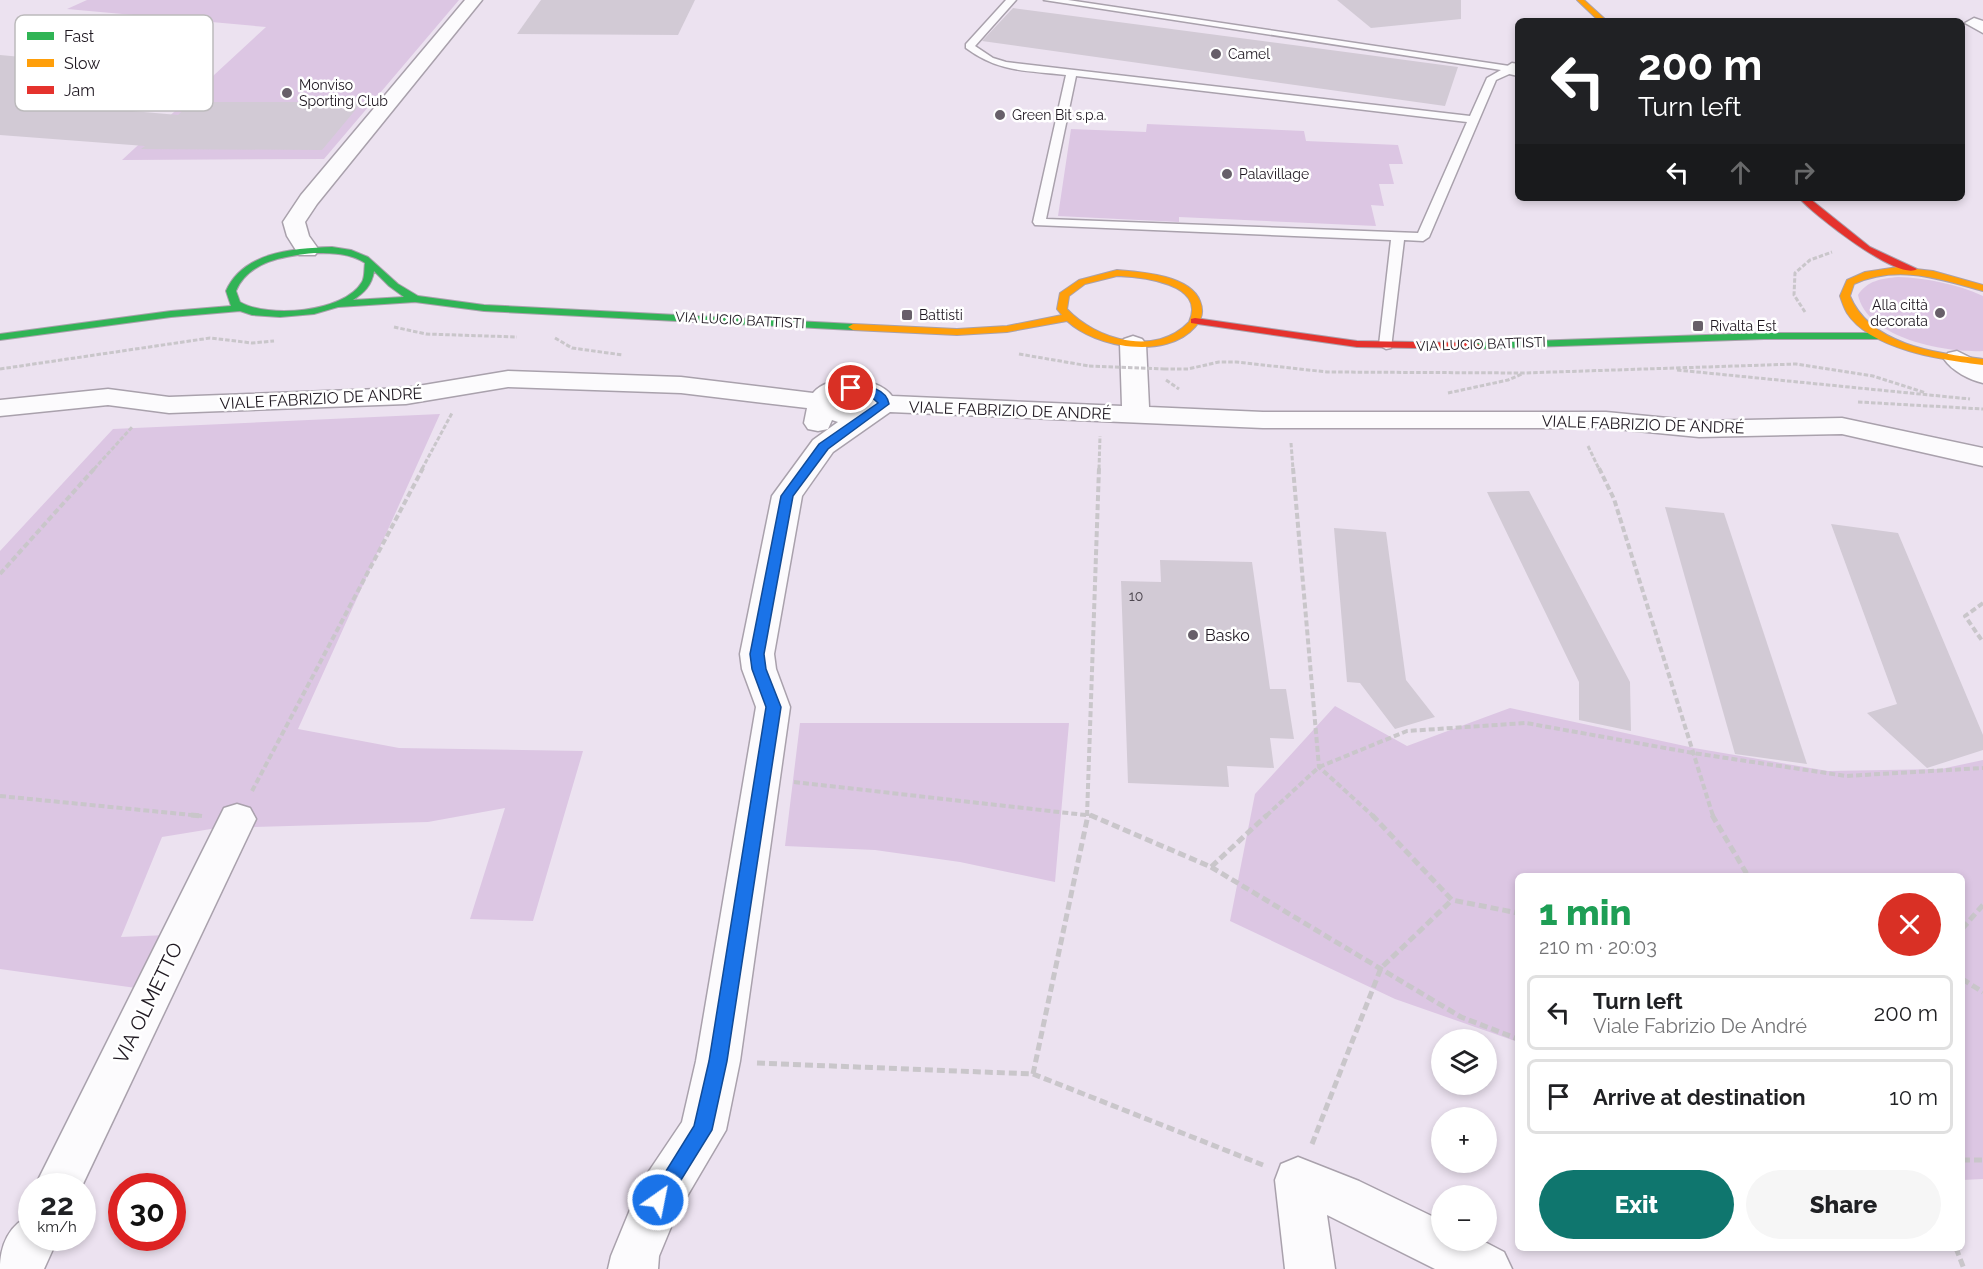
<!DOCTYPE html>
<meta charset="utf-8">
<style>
:root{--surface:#fff;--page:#f6f6f6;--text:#202124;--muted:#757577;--line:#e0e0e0;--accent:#0f766e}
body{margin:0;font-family:Raleway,sans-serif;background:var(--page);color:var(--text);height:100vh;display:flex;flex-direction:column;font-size:22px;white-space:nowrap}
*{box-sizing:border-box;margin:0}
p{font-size:20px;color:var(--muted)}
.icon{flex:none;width:33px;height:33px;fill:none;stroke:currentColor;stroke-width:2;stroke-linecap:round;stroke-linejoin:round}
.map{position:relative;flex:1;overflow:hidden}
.panel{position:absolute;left:1515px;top:873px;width:450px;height:378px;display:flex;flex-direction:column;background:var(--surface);border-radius:9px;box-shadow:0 3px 9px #0003}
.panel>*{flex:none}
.hud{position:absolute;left:1515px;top:18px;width:450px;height:183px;border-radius:9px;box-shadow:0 3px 9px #0003;background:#202124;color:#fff;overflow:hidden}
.fabs{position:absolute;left:1431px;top:1029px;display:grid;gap:12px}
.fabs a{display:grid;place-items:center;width:66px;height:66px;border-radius:50%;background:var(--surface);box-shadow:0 3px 9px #0003;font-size:30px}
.speed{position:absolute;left:18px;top:1173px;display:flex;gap:12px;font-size:30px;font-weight:700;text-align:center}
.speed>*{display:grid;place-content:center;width:78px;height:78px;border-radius:50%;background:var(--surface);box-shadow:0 3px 9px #0003;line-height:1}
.speed small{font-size:15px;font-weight:400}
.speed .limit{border:9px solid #d22;background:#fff;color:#111}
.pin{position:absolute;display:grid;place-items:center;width:51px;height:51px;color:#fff;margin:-26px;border:3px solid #fff;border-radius:50%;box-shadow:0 2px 6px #0007}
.me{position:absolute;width:66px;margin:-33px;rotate:33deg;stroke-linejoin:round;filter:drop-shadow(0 0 4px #0008)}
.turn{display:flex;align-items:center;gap:21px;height:126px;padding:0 24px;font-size:27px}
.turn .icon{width:78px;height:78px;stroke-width:2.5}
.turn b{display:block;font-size:42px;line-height:51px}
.lanes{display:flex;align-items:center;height:57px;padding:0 24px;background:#0003;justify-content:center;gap:30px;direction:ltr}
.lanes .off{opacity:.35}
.round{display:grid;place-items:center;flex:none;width:63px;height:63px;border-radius:32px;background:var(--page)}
.headline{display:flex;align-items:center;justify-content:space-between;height:102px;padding:0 24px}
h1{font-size:36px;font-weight:800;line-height:45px;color:#1e9e55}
.button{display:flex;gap:12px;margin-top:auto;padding:12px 24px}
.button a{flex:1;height:69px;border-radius:36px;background:var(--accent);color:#fff;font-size:24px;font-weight:800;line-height:69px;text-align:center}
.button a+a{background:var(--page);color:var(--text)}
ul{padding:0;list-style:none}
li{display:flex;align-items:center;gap:18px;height:75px;margin:0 12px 9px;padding:0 12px;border:3px solid var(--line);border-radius:9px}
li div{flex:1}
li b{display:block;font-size:22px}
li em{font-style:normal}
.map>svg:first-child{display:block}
.green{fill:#dcc6e3}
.building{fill:#d2cad5}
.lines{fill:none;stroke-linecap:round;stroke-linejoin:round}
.lane-casing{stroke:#a9a1ac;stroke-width:3}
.street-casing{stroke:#a9a1ac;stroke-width:3}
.fast-casing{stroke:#a9a1ac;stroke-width:2}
.slow-casing{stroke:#a9a1ac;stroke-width:2}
.jam-casing{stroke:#a9a1ac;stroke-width:2}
.path-far2{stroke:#c9c6ca;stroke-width:3;stroke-dasharray:4.5 2;stroke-linecap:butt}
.path-far1{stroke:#c9c6ca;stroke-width:4;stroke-dasharray:6 3;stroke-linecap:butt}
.path{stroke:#c9c6ca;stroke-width:5;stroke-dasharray:8 4;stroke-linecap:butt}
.lane{fill:#fcfbfd;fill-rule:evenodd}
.street{fill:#fcfbfd;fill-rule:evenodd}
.fast{fill:#30b455;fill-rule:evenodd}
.slow{fill:#ff9f0a;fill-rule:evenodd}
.jam{fill:#e5322d;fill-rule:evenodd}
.path-bridge{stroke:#c9c6ca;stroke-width:3;stroke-dasharray:4.5 2;stroke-linecap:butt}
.route{fill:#1a73e8;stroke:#114b97;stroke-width:1.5}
.poi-dot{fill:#675f69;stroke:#fff;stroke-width:2}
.labels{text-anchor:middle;stroke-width:5;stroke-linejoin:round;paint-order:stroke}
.far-poi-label{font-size:14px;fill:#1f1821;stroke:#fff;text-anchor:start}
.far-street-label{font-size:14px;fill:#1f1821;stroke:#fff}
.number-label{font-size:14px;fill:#4d464f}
.street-label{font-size:16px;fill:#1f1821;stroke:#fff}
.poi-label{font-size:16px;fill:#1f1821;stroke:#fff;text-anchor:start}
.near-street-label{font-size:20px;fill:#1f1821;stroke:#fff}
.key{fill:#fff;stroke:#bcbabc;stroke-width:1.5}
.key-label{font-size:16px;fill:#1f1821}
</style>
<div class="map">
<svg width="1983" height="1269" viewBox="0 0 1983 1269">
<rect width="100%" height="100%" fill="#ece2f0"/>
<g class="green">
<path d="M87,0H459L324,159L122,160L266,27L67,9Z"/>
<path d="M1147,124L1304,131L1306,141L1398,145L1403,164H1389L1394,184H1379L1384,206L1371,205L1376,226L1179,217V222L1058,216L1071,129L1146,132Z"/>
<path d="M1898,277C1926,278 1957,284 1983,296V351C1945,353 1867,338 1858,295C1868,280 1881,279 1898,277Z"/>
<path d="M440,414L298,729L399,748L583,751L533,921L470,919L505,808L428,822L217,828L162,837L121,937L167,935L136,988L0,969V551L113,429Z"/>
<path d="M1335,706L1407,746L1510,708L1694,748L1828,771L1941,769L1983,760V1179L1962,1180V876H1518V1042L1395,999L1230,921L1255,794Z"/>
<path d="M800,723H1069L1055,882L960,862L875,850L785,846Z"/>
</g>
<g class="building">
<path d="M541,0H695L678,35L517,34Z"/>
<path d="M1337,0H1461V19L1371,28Z"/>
<path d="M1013,8L1293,45L1458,67L1445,106L982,41Z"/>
<path d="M0,55L152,69L87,107L178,115L192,102H362L322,150L141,149L145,146L0,135Z"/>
<path d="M1529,491L1630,682L1631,731L1579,720V682L1487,492Z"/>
<path d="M1665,507L1724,513L1807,764L1735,754Z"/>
<path d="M1831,524L1898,533L1983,735V750L1927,768L1867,713L1897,704Z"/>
<path d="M1334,528L1386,532L1406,680L1435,717L1395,729L1360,683L1347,682Z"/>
<path d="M1160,560L1252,562L1270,689H1286L1294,739L1270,738L1274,768L1227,766L1229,787L1128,783L1121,581L1161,582Z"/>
</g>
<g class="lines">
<g class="lane-casing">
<path id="lane" d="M1006,0H1016L975,46L993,58L1006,62L1470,116L1487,78L1501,70L1044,0H1068L1516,67V71L1496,80L1429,237L1423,241L1404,240L1391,348L1386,349L1379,345L1391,240L1035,225L1033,222L1066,75C1026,70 1000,73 966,48V44ZM1076,76L1467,122L1418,233L1046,219Z"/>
</g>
<g class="street-casing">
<g id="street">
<path d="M465,0H482L317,204L305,222L309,236L319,250L315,255H299L287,236L283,222L301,195Z"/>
<path d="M1974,18L1983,21V33L1965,23Z"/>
<path d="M1512,63L1518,64V76L1505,73L1503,69Z"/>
<path d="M1133,336L1142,339L1146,344L1149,407L1263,412H1606L1699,421L1842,418L1983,448V466L1842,434L1699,437L1606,428H1263L890,412L833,452L802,496L774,654L776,669L790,707L740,1061L726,1130L676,1215L659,1256L658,1269H608L611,1256L641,1183L682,1122L696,1061L756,707L742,669L740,654L772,496L813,440L838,422L832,420L828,429L818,431L808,429L804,423L807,408L681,393L508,387L406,404L169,413L108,405L0,416V400L108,389L169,397L406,388L508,371L681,377L813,393C829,373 878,376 892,396L1122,406L1120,344L1124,339ZM846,396L859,397L869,402C857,408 846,409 835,401Z"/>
<path d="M1957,351L1983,364V383C1970,380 1952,371 1944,359L1948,353Z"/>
<path d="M237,804L250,808L256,819L82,1186H35L224,808Z"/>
<path d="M1298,1157L1359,1181L1442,1221V1240H1481L1504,1252L1512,1269H1435L1327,1215L1335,1269H1285L1275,1180L1281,1164Z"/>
<path d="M32,1215V1238H58L44,1269H0C0,1245 9,1224 32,1215Z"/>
</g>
</g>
<g class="fast-casing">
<g id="fast">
<path d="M332,247L351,250L368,257L398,284L418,296L484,305L853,324L858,327L853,330L484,311L415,302L338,307L314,314L280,317L252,315L240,311L171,317L0,340V334L171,311L231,306L226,291C243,252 294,248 332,247ZM314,253C332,253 350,253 365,263C364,269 365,277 362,282C344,313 267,318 240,302L236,291C248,261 285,256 314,253ZM374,271L389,286L404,297L353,300C364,293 372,285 374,271Z"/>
<path d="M1764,333H1882L1887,336L1882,339H1764L1476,349L1471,346L1476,343Z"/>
</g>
</g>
<g class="slow-casing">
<g id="slow">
<path d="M1577,0H1584L1607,21H1599Z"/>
<path d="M1898,267L1933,271L1983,285V291C1940,279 1898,264 1854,284L1850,296C1870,345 1936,353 1983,359V365C1943,360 1871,350 1847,313C1844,308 1842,302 1840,296L1847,280L1865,272Z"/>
<path d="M1117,270C1141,272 1190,275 1200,301C1204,311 1202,320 1195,327C1166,360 1096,348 1067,321L1007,332L957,335L853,330L848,327L853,324L957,329L1007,326L1062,315L1057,309L1060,293L1079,280ZM1117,276C1141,277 1207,283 1189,322C1156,357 1096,340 1067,309L1069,296L1085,284Z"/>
</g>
</g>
<g class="jam-casing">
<g id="jam">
<path d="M1799,198H1809L1870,247L1917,269C1899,282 1813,214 1799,198Z"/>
<path d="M1195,318L1357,341L1476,343L1481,346L1476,349L1357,347L1191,323V319Z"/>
</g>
</g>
<g class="path-far2">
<path d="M1805,312L1794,295L1795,273L1810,260L1832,252"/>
<path d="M394,327L426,334L517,337"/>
<path d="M555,338L572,348L623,355"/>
<path d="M1019,354L1089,366"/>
<path d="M0,369L210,338L252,343L274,341"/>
<path d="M1164,369H1188L1219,362H1236L1327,372L1524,373L1796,364L1873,376L1926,393"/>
<path d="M1677,370L1970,399"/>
<path d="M1166,380L1179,389"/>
<path d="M1448,393L1508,380L1522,374"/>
<path d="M1858,402L1983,409"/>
<path d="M1291,443L1293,469"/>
<path d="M1588,446L1599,469"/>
<path d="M94,469L133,426"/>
<path d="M422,469L452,413"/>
<path d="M1099,469L1100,436"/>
</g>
<g class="path-far1">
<path d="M1293,468L1319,767L1373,816"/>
<path d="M1599,468L1614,499L1713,816"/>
<path d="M0,574L95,468"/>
<path d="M1983,603L1965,616L1983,642"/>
<path d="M794,782L1094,816"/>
<path d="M252,791L423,468"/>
<path d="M0,796L202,816"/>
<path d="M1087,816L1099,468"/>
<path d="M1266,816L1319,767L1407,731L1526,723L1693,753L1846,776L1983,768"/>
</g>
<g class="path">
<path d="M191,815L202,816"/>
<path d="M1090,815L1211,867L1267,815"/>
<path d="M1372,815L1452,900L1518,913"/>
<path d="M1712,815L1748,876"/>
<path d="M1211,867L1461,1017L1518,1039"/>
<path d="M1962,929L1983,905"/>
<path d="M1962,979L1983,992"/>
<path d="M757,1063L1033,1074L1263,1165"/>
<path d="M1033,1074L1088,815"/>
<path d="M1312,1144L1381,968L1452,900"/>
<path d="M1962,1160H1983"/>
<path d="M1956,1248L1964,1269"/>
</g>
<use href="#lane" class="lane"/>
<use href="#street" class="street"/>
<use href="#fast" class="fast"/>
<use href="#slow" class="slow"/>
<use href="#jam" class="jam"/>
<path class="path-bridge" d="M1089,366L1164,369"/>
</g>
<path class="route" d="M851,384C865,386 886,387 889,404L828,449L793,496L764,654L766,669L781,707L727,1061L712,1130L665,1206L658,1209L651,1206L648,1200L694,1126L709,1061L766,707L752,669L750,654L781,496L819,444L878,403L867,393L847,390V385Z"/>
<g class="poi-dot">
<circle cx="1216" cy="54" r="6"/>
<circle cx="287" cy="93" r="6"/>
<circle cx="1000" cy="115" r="6"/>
<circle cx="1227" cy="174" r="6"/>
<circle cx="1940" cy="313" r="6"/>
<rect x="901" y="309" width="12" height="12" rx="3"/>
<rect x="1692" y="320" width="12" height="12" rx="3"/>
<circle cx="1193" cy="635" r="6"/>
</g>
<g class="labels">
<g class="far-poi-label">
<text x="1228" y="59">Camel</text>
<text x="299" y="90">Monviso<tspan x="299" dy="16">Sporting Club</tspan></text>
<text x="1012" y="120">Green Bit s.p.a.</text>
<text x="1239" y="179">Palavillage</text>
<text x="1928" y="310" text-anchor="end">Alla città<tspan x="1928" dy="16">decorata</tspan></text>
<text x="919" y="320">Battisti</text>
<text x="1710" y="331">Rivalta Est</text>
</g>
<g class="far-street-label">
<text transform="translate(740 320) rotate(3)" y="5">VIA LUCIO BATTISTI</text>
<text transform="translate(1481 344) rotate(-2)" y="5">VIA LUCIO BATTISTI</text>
</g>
<g class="number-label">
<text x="1136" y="601">10</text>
</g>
<g class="street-label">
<text transform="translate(321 398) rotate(-3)" y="6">VIALE FABRIZIO DE ANDRÉ</text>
<text transform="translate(1010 410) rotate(2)" y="6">VIALE FABRIZIO DE ANDRÉ</text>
<text transform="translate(1643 424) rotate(2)" y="6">VIALE FABRIZIO DE ANDRÉ</text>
</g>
<g class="poi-label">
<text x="1205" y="641">Basko</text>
</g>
<g class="near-street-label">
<text transform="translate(148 1003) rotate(-64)" y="7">VIA OLMETTO</text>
</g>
</g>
<rect x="15" y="15" width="198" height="96" rx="9" class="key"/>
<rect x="27" y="32" width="27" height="8" fill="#30b455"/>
<rect x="27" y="59" width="27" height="8" fill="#ff9f0a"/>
<rect x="27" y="86" width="27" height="8" fill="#e5322d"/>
<g class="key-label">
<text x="64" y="42">Fast</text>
<text x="64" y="69">Slow</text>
<text x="64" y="96">Jam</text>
</g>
</svg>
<div class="fabs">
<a><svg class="icon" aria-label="layers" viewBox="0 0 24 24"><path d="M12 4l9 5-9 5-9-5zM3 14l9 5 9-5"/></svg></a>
<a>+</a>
<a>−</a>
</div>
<div class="speed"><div>22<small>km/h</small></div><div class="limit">30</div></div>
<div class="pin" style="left:851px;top:388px;background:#d93025"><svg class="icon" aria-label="arrive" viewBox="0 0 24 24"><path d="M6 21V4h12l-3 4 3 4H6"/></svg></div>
<svg class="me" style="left:658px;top:1200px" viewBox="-20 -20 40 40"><circle r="17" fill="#1a73e8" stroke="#fff" stroke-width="3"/><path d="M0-11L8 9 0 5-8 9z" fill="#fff"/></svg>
<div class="hud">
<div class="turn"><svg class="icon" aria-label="left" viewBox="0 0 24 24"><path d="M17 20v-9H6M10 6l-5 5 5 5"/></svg><div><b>200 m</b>Turn left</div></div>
<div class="lanes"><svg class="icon" aria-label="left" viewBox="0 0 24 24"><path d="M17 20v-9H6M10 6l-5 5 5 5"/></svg><svg class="icon off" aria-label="ahead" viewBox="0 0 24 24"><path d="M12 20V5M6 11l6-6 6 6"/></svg><svg class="icon off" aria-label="right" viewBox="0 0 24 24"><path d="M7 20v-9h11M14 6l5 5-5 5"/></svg></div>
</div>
<section class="panel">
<div class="headline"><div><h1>1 min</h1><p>210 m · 20:03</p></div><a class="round" style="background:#d93025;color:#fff"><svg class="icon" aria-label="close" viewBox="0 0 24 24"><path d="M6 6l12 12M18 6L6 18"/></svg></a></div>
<ul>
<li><svg class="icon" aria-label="left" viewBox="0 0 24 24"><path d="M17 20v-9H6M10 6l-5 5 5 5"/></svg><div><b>Turn left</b><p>Viale Fabrizio De André</p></div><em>200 m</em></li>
<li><svg class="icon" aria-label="arrive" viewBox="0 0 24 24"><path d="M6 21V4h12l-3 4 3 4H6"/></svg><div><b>Arrive at destination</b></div><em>10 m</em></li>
</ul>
<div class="button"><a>Exit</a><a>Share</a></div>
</section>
</div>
